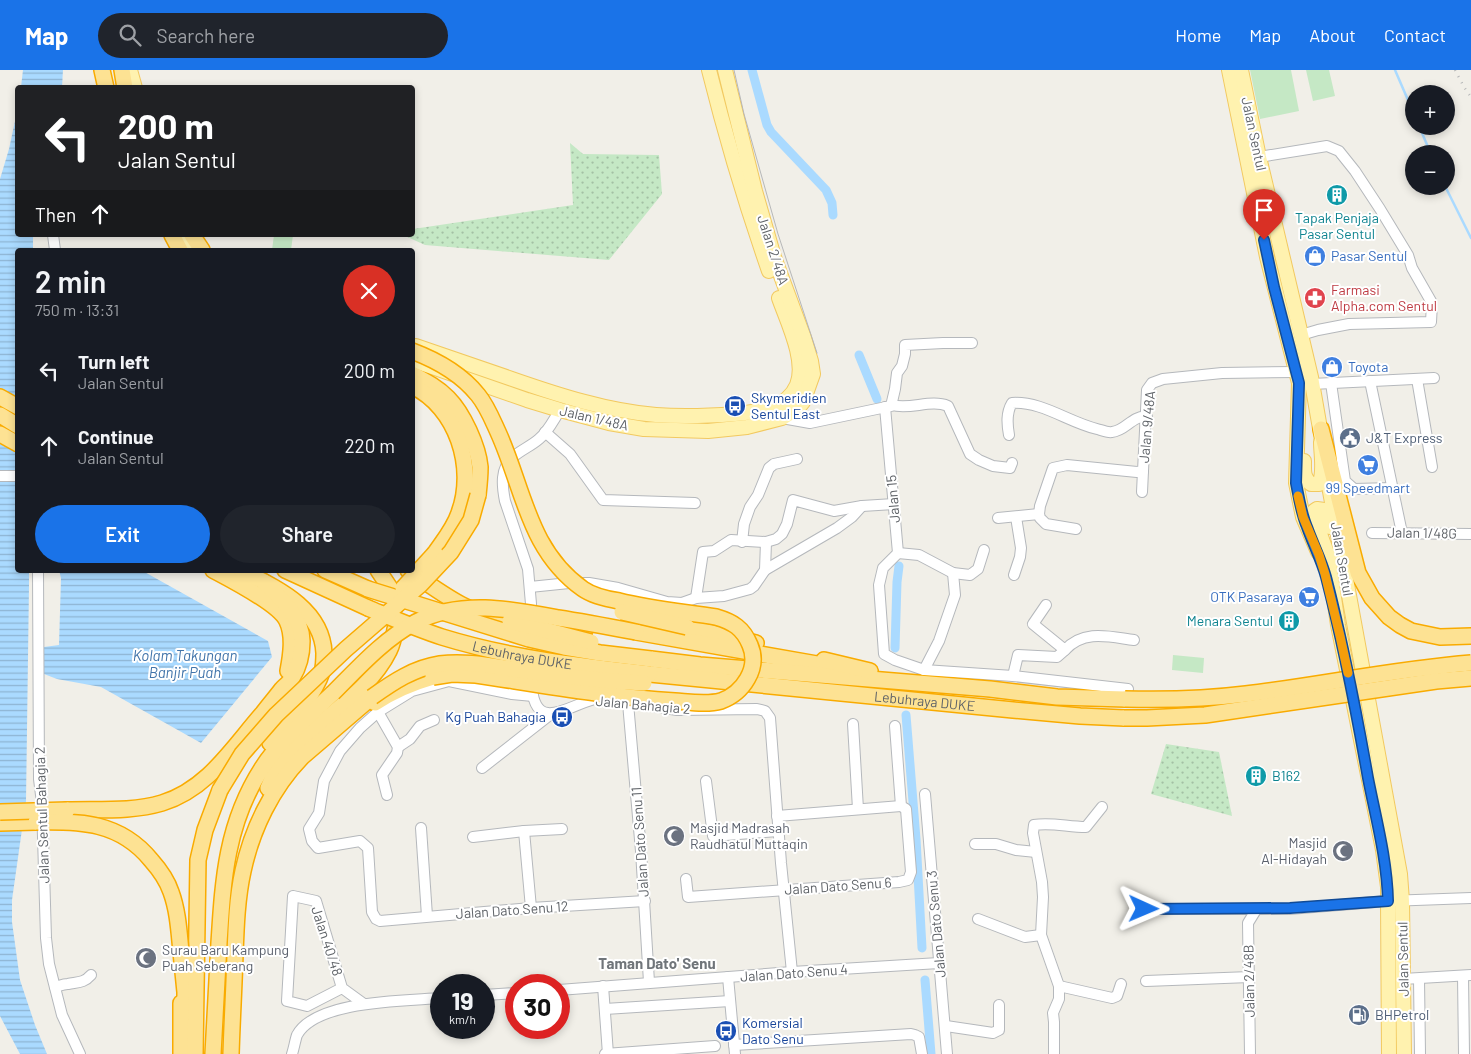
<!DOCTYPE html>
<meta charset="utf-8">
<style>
:root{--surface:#171b24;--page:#20242c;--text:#f1f3f6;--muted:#9ea1a6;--accent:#1a73e8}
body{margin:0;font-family:Barlow,sans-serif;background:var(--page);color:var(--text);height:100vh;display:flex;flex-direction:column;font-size:19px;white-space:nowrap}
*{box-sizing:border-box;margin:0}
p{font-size:16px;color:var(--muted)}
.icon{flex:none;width:28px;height:28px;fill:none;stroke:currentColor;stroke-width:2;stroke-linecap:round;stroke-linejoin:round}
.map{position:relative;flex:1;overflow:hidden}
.drawer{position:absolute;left:15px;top:178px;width:400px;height:325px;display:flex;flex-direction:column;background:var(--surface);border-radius:5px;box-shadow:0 2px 8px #0003}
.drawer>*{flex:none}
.guide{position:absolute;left:15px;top:15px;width:400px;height:152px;border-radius:5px;box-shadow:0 2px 8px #0003;background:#202124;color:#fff;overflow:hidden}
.controls{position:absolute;left:1405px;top:15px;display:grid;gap:10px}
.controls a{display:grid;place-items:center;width:50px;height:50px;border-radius:50%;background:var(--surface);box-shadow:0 2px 8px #0003;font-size:25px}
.speed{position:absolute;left:430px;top:904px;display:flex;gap:10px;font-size:25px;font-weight:700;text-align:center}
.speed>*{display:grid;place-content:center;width:65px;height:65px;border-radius:50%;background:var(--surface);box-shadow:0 2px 8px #0003;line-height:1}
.speed small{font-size:12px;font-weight:400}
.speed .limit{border:8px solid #d22;background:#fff;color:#111}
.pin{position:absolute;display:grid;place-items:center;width:42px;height:42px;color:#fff;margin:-51px -21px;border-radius:50% 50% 50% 0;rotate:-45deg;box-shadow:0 0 5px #0007}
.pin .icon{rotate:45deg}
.me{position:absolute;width:55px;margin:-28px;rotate:91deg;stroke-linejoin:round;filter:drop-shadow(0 0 4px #0008)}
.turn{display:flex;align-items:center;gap:18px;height:105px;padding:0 20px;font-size:22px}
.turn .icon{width:65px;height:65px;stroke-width:2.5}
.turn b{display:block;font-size:35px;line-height:42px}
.then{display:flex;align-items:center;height:48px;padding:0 20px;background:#0003;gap:10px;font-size:19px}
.round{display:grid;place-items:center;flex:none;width:52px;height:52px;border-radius:26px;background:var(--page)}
.overview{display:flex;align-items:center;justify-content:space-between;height:85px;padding:0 20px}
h1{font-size:30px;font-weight:600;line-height:38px}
.cta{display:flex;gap:10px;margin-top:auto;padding:10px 20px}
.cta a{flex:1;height:58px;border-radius:30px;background:var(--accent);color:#fff;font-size:20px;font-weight:600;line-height:58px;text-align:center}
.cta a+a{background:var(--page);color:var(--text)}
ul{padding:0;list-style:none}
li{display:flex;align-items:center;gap:15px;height:75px;padding:0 20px}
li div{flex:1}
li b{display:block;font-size:19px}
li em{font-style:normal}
header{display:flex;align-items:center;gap:30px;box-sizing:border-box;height:70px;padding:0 25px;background:var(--accent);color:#fff}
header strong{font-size:24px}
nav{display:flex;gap:28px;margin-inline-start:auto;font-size:18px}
.search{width:350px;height:45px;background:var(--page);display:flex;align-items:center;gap:12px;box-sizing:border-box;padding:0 18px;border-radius:28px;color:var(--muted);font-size:19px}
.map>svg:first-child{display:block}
.green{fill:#c5e8c5}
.park{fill:url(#park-dots)}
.water{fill:url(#water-rules)}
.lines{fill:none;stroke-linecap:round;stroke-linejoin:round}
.stream{stroke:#aadaff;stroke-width:2.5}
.canal{stroke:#aadaff;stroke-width:9}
.minor-casing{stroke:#b5b8bc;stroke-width:12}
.major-casing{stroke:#f2c960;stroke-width:16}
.highway-casing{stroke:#f9ab00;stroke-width:18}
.minor{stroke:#fff;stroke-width:10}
.major{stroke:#fff2af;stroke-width:14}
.highway{stroke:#fde293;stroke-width:15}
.tram{stroke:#b6b7b8;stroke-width:1}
.rail{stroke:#b6b7b8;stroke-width:2.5;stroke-dasharray:1 6;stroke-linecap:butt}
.highway-bridge-casing{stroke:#f9ab00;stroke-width:18;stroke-linecap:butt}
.highway-bridge{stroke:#fde293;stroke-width:15}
.route-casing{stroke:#114b97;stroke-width:12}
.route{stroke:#1a73e8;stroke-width:9}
.slow{stroke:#f59e0b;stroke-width:9}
.labels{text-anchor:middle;stroke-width:4;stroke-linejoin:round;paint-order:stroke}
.street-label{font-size:14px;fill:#5f6368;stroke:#fff}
.culture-label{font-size:14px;fill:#0d838f;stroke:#fff}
.shop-label{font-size:14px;fill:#366cbe;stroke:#fff;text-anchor:start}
.health-label{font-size:14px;fill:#be3a42;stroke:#fff;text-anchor:start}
.transit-label{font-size:14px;fill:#164399;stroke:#fff;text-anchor:start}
.service-label{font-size:14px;fill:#4e5e75;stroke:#fff;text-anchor:start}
.worship-label{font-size:14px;fill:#5b616d;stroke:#fff;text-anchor:start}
.water-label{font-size:15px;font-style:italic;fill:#4174aa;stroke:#fff}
.neighbourhood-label{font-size:15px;font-weight:bold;fill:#70757a;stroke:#fff}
</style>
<header>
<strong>Map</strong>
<div class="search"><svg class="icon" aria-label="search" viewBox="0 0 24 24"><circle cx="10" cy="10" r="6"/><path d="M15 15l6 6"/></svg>Search here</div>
<nav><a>Home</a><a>Map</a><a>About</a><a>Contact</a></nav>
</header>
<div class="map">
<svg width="1471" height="984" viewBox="0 0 1471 984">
<defs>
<pattern id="park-dots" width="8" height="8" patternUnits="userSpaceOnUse" patternTransform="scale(1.25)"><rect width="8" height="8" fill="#c5e8c5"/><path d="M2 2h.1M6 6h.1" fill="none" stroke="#a3c0a4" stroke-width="1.8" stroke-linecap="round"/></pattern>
<pattern id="water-rules" width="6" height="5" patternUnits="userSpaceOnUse" patternTransform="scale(1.25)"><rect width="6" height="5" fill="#aadaff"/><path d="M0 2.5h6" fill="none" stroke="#8eb4d2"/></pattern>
</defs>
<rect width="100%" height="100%" fill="#f1efe8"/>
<g class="green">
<path d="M1250,0H1291L1299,41L1260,49Z"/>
<path d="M1306,0H1329L1335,26L1313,31Z"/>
<path d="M274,165H293L291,180H272Z"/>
<path d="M1173,585L1204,588L1203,603L1172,600Z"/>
</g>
<g class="park">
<path d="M570,73L583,84L659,85L662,124L609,190L425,175L403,165H412L413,159L573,135Z"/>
<path d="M1166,674L1219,682L1232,746L1151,724Z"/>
</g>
<g class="water">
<path d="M23,0H63L62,17H21Z"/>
<path d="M17,42L18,165H33V180H18V500H29V516L26,731L12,830V852L20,910L35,955L47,984H20L0,946V109L9,79Z"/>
<path d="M59,500H141L268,571L272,587L201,673L101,617L57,609L44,604V577L59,575L61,508Z"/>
</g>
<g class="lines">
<g class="stream">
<path d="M1395,0L1414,44"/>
<path d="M1419,56L1431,84"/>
<path d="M1445,116L1471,168"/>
</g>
<g class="canal">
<path d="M752,0L767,55L771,62L826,120L832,133L833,145"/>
<path d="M859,285L877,329"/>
<path d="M895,578L897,512L899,496"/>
<path d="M906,645L916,769L922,878"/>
<path d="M925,910L931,984"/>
</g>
<g class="minor-casing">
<g id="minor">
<path d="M1259,87L1327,76L1339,81L1355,101L1380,139L1408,185L1412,198L1432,233L1431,252L1349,254L1318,260L1301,265"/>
<path d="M53,165L55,180"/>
<path d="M1417,309L1432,397"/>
<path d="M1370,311L1402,463"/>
<path d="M1331,313L1345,411L1354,419L1393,418"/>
<path d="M1312,314L1434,308"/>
<path d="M892,335C910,340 931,329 948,336L970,384L979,390L993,396L1010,398L1012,393"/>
<path d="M885,337L898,483L883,498L879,515L884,584L895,590L924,600L939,571L955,525L953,503"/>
<path d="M781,346L782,348L810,353L891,336L895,319L897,303L902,296L905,284V275L943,273H972"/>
<path d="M545,362L570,384L603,430L695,433"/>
<path d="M1009,365C1007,354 1006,343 1012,333C1042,331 1068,352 1097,359C1101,360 1108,363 1112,362C1126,361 1132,345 1147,347"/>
<path d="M0,406H18"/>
<path d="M1142,422L1143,401"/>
<path d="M998,448L1039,444"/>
<path d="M1076,459L1046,454L1040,448L1039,444L1040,436L1053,398L1067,395L1137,402L1143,401L1147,320L1152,313L1163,309L1222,303L1296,302"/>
<path d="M1372,463L1471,464"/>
<path d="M742,472L744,454L750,437L758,425L769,398L774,394L797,389"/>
<path d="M898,483L919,485L953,503L970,505L978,499L984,480"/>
<path d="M38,500L39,709L42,733L46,868L49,894L62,945L80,984"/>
<path d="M765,500L766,472"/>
<path d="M1014,505L1020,487L1021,478L1016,447"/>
<path d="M530,517L569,513H589L618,518L667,532L682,533L696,528L724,526L750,519L754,516L765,500L837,458L852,447L862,436"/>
<path d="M696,528L703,482L714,481L731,470L766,472L776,469L782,464L787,454L793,430L834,441L862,436L894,434"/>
<path d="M1046,535L1033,554L1065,580C1084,559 1110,567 1134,570"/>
<path d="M531,548V534L528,499L505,431C502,416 500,398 513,387C521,380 531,376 539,369C548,362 554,349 560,340"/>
<path d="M924,600L1013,606L1128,619"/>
<path d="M1013,606L1018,585L1057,587L1065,580"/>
<path d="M532,619C537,667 576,629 601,628"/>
<path d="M533,626L512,624L449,611L412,621L378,642L360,658L340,681L324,711L319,743L309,759L312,771L318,778L360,771L368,778L372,842L376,849L380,851L531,838L645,831"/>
<path d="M628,633L641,781L649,912"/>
<path d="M653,636L677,640L757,639L765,641L770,648L781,793L792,902"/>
<path d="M378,642L398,677L397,683L382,705L387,725"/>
<path d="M853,654L858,739"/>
<path d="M398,677L410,669L420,656L434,650"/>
<path d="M482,698L551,644"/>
<path d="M706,711L713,766L778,761"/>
<path d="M925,724L947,984"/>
<path d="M777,746L901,736"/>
<path d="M421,758L427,846"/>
<path d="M524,761L531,838"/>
<path d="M473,767L524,761L562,759"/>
<path d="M975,774H996L1016,780L1036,782"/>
<path d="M686,809L688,827L899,812L908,810L911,802L906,739L901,736L895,656"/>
<path d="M1144,839H1289L1388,831L1471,828"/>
<path d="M978,849L1025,867L1041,865"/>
<path d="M1463,906L1464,984"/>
<path d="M728,907L735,984"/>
<path d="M1403,909L1471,905"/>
<path d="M1419,909L1420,984"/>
<path d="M1146,911L1250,907"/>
<path d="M603,916L608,984"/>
<path d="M1059,916L1112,928L1117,926L1121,914"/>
<path d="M55,917C59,916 63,914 68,914C78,912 84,913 91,905"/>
<path d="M342,918L307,936L287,931L293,826L316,831L342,918L364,934"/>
<path d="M559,920L792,902L939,893"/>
<path d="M484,925L516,923"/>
<path d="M605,939L730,931"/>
<path d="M946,956L993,963L999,960V935"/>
<path d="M734,975L911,964L915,965L919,967L922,984"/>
<path d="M292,984C294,978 295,971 297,965C316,930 406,931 441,928"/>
<path d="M605,984L715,976"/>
<path d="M1054,984V952L1053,943L1059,929V916L1041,865L1043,827L1042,812L1033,763L1034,755C1051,752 1068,757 1086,757L1102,737"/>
<path d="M1250,984L1248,853L1256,840"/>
</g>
</g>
<g class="major-casing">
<g id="major">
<path d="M130,0L135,18"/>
<path d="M709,0C726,68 746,135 769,201"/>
<path d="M1229,0L1267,187L1299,313L1296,413L1303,447L1318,482"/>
<path d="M1241,0L1259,87L1311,307L1322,370"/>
<path d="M184,165L193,180"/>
<path d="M416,276C448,287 480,298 512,309C558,325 607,341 656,345C682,347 709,346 735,344C758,342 787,339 797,315C807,291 787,251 779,228"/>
<path d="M412,290L527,330L560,340L609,353L644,359L708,361L747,357L782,348L798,338L803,332L813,304L811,291L804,268L774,187L755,121L725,0"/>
<path d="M1304,391C1304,401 1303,408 1311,414H1319C1325,403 1321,385 1321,372"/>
<path d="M1329,416L1400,804L1402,831L1404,984"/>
<path d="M1330,457L1327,444L1324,440L1317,439L1314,441L1315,450L1328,486L1338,555L1383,780L1388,817V831L1389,984"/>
</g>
</g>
<g class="highway-casing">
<g id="highway">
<path d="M102,0L106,18"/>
<path d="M122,0L125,18"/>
<path d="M172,165L180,180"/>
<path d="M192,165L202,180"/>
<path d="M412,304C425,311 437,317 448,328C463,343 478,376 480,397C480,406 479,416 478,425"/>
<path d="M412,316C457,337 476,398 459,443C454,458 444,470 435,483"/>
<path d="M0,327L18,337"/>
<path d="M0,345L18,356"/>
<path d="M1321,359L1358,503L1372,528L1389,547L1400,555L1411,561L1440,567L1471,566"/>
<path d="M0,364L18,374"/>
<path d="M213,500C230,509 279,534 287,551C294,566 291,585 288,601"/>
<path d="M241,500C276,518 322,538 324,583C324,589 324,596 322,602C313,629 288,652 270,673"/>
<path d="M285,500L368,538"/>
<path d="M325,500L368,519"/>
<path d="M378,500L390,518L396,536"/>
<path d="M408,500C440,522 471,546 510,551"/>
<path d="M687,557L756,573"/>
<path d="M636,562L834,597"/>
<path d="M651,589L700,595L990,619L1057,627L1125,629"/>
<path d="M824,590L870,601"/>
<path id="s1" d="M650,604L1013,640L1080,646L1124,648"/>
<path d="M375,633C393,621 412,613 433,607"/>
<path d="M268,718C289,661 362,636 389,581C392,575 394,567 395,559"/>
<path d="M67,740C98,739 132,742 162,733C208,719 233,677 263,643C269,635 276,627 282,619C286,615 290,612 292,608C299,597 302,584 302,571C302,547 281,528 264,512"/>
<path d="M0,753L36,752"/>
<path d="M181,882L185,922V943"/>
<path d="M181,933V984"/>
<path d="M195,984L198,790L205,760L220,720"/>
<path d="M213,984C215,947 217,910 219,873C223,810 226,754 262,698C280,670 309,646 333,623"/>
<path d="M231,984C232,951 234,918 235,885C236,857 237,828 243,801C252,759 272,718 302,687L372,627"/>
</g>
</g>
<use href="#minor" class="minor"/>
<use href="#major" class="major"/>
<use href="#highway" class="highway"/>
<path class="tram" d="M734,0L744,44L778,164L817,283"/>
<path class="rail" d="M1455,0L1464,17L1471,27"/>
<g class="highway-bridge-casing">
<g id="highway-bridge">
<path d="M412,281C436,290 462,305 478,325C487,336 492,349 498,362C524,419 528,480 583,519C593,526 607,529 619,531C651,539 684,542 716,547C733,552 743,558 750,575C760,598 743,623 721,631C707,635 689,632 675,631C609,627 542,615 476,605L452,604L433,607"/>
<path d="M403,518L435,483"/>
<path d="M368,519L529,569L564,577L600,583L651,589"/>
<path id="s2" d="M368,538C392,548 417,559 442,567C510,588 580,596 650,604"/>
<path d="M622,542L687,557"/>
<path d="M510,551L591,572"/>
<path d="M333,623C359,597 384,569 416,552C461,529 511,539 558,548C584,552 610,557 636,562"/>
<path d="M372,627C393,612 414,598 440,594C469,590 499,598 527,601C566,607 605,611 644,613"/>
<path d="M1125,629C1165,630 1206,629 1246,624C1321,615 1395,599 1471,593"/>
<path d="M1124,648H1147L1205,645L1436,611L1471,608"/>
<path d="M220,720L242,684L276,645L346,579L420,515L451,482L471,450L478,425"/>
<path d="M0,742L67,740"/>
<path d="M36,752C81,751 120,752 151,790C159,799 167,810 171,822C178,841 179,862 181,882"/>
</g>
</g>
<use href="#highway-bridge" class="highway-bridge"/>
</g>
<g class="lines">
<g class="route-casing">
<path id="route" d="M1144,839L1290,838L1388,831C1387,789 1376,749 1368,708C1356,640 1343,573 1326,507C1321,489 1313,474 1307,457C1301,443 1299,428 1296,413L1299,313L1274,217L1264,170"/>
</g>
<use href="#route" class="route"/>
<path class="slow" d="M1298,426L1303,447L1319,485L1325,504L1340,566L1348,603"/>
</g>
<defs>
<g id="building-disc" transform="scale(1.125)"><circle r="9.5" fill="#0f9aa8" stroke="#fff"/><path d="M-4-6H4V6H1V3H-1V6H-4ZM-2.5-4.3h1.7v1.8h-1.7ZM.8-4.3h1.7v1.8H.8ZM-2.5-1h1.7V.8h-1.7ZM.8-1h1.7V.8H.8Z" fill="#fff"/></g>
<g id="shop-disc" transform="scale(1.125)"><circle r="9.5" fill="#3f7fe0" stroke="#fff"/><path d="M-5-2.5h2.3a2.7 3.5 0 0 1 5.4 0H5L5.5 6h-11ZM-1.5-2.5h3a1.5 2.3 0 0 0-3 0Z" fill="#fff"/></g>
<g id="pharmacy-disc" transform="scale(1.125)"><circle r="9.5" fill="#e0444e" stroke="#fff"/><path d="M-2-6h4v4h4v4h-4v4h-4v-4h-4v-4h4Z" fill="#fff"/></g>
<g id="bus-disc" transform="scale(1.125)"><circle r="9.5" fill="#1a4fb4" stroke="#fff"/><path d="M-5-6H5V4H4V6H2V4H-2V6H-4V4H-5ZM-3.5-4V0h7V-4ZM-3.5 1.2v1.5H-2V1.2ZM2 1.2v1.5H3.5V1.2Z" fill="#fff"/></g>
<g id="civic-disc" transform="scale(1.125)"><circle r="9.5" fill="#5c6f8a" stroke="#fff"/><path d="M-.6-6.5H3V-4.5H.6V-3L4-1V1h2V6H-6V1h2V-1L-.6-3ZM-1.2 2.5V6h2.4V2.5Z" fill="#fff"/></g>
<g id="supermarket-disc" transform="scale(1.125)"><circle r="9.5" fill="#3f7fe0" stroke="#fff"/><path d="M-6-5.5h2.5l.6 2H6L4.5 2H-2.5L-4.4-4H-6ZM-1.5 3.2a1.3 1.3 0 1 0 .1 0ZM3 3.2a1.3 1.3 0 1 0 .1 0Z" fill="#fff"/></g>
<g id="mosque-disc" transform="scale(1.125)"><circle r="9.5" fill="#6b7280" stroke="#fff"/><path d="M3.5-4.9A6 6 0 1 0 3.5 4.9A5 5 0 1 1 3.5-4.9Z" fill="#fff"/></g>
<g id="fuel-disc" transform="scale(1.125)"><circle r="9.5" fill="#5c6f8a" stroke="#fff"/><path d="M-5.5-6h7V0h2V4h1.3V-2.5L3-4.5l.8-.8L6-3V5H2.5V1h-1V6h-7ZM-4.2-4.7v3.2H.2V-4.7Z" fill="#fff"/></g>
</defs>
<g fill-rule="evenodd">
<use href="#building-disc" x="1337" y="125"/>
<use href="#shop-disc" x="1315" y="186"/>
<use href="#pharmacy-disc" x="1315" y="228"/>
<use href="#shop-disc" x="1332" y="297"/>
<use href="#bus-disc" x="735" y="336"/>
<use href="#civic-disc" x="1350" y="368"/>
<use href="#supermarket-disc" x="1368" y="395"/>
<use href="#supermarket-disc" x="1309" y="527"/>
<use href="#building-disc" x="1289" y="551"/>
<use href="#bus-disc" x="562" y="647"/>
<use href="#building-disc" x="1256" y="706"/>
<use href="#mosque-disc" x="674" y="766"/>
<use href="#mosque-disc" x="1343" y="781"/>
<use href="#mosque-disc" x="146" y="888"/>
<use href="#fuel-disc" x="1359" y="945"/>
<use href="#bus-disc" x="726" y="961"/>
</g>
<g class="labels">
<g class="street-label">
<text transform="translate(1254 64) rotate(78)" y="5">Jalan Sentul</text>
<text transform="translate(773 180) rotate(72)" y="5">Jalan 2/48A</text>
<text transform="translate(594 348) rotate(13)" y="5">Jalan 1/48A</text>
<text transform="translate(1147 357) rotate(-85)" y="5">Jalan 9/48A</text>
<text transform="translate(893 429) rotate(-95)" y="5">Jalan 15</text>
<text transform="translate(1422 463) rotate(1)" y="5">Jalan 1/48G</text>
<text transform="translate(1342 489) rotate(80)" y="5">Jalan Sentul</text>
<text dy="5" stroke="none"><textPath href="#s2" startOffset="162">Lebuhraya DUKE</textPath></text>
<text dy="5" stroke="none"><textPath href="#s1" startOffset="276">Lebuhraya DUKE</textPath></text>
<text transform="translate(643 635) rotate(5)" y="5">Jalan Bahagia 2</text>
<text transform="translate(42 745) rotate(-92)" y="5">Jalan Sentul Bahagia 2</text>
<text transform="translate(640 772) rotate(-94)" y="5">Jalan Dato Senu 11</text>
<text transform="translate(838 816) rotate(-4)" y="5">Jalan Dato Senu 6</text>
<text transform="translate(512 840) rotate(-4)" y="5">Jalan Dato Senu 12</text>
<text transform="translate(936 854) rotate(-95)" y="5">Jalan Dato Senu 3</text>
<text transform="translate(327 871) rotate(72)" y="5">Jalan 40/48</text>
<text transform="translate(1403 889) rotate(-91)" y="5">Jalan Sentul</text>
<text transform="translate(794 903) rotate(-4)" y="5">Jalan Dato Senu 4</text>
<text transform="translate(1249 911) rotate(-91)" y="5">Jalan 2/48B</text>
</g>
<g class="culture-label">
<text x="1337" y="153">Tapak Penjaja<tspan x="1337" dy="16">Pasar Sentul</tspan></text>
<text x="1273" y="556" text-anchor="end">Menara Sentul</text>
<text x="1272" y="711" text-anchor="start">B162</text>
</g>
<g class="shop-label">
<text x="1331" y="191">Pasar Sentul</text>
<text x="1348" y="302">Toyota</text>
<text x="1368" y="423" text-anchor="middle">99 Speedmart</text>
<text x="1293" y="532" text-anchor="end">OTK Pasaraya</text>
</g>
<g class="health-label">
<text x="1331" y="225">Farmasi<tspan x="1331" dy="16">Alpha.com Sentul</tspan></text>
</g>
<g class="transit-label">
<text x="751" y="333">Skymeridien<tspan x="751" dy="16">Sentul East</tspan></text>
<text x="546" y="652" text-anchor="end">Kg Puah Bahagia</text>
<text x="742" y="958">Komersial<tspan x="742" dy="16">Dato Senu</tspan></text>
</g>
<g class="service-label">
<text x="1366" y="373">J&amp;T Express</text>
<text x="1375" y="950">BHPetrol</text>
</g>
<g class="worship-label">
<text x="690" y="763">Masjid Madrasah<tspan x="690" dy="16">Raudhatul Muttaqin</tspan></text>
<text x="1327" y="778" text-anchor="end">Masjid<tspan x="1327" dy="16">Al-Hidayah</tspan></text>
<text x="162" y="885">Surau Baru Kampung<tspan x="162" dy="16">Puah Seberang</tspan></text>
</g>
<g class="water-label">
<text x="185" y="591">Kolam Takungan<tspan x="185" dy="17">Banjir Puah</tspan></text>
</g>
<g class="neighbourhood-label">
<text x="657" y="899">Taman Dato' Senu</text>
</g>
</g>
</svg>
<div class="controls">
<a>+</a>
<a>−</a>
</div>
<div class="speed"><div>19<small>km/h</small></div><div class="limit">30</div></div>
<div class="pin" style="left:1264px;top:170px;background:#d93025"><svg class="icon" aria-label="arrive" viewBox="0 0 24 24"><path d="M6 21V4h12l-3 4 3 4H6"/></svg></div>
<svg class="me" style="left:1144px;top:839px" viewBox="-20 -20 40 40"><path d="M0-17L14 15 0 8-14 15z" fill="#1a73e8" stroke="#fff" stroke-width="4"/></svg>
<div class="guide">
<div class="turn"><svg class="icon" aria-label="left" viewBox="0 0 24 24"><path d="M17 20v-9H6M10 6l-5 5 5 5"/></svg><div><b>200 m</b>Jalan Sentul</div></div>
<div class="then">Then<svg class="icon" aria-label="ahead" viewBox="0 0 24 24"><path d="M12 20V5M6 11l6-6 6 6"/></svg></div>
</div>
<section class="drawer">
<div class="overview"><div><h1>2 min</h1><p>750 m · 13:31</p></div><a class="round" style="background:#d93025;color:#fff"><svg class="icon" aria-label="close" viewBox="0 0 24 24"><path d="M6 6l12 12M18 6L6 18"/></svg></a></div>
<ul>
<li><svg class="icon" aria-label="left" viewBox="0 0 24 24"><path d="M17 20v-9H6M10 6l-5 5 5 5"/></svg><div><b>Turn left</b><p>Jalan Sentul</p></div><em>200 m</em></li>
<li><svg class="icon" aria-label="ahead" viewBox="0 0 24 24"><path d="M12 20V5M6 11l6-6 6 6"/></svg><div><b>Continue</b><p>Jalan Sentul</p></div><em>220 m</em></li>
</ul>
<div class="cta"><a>Exit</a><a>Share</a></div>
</section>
</div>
